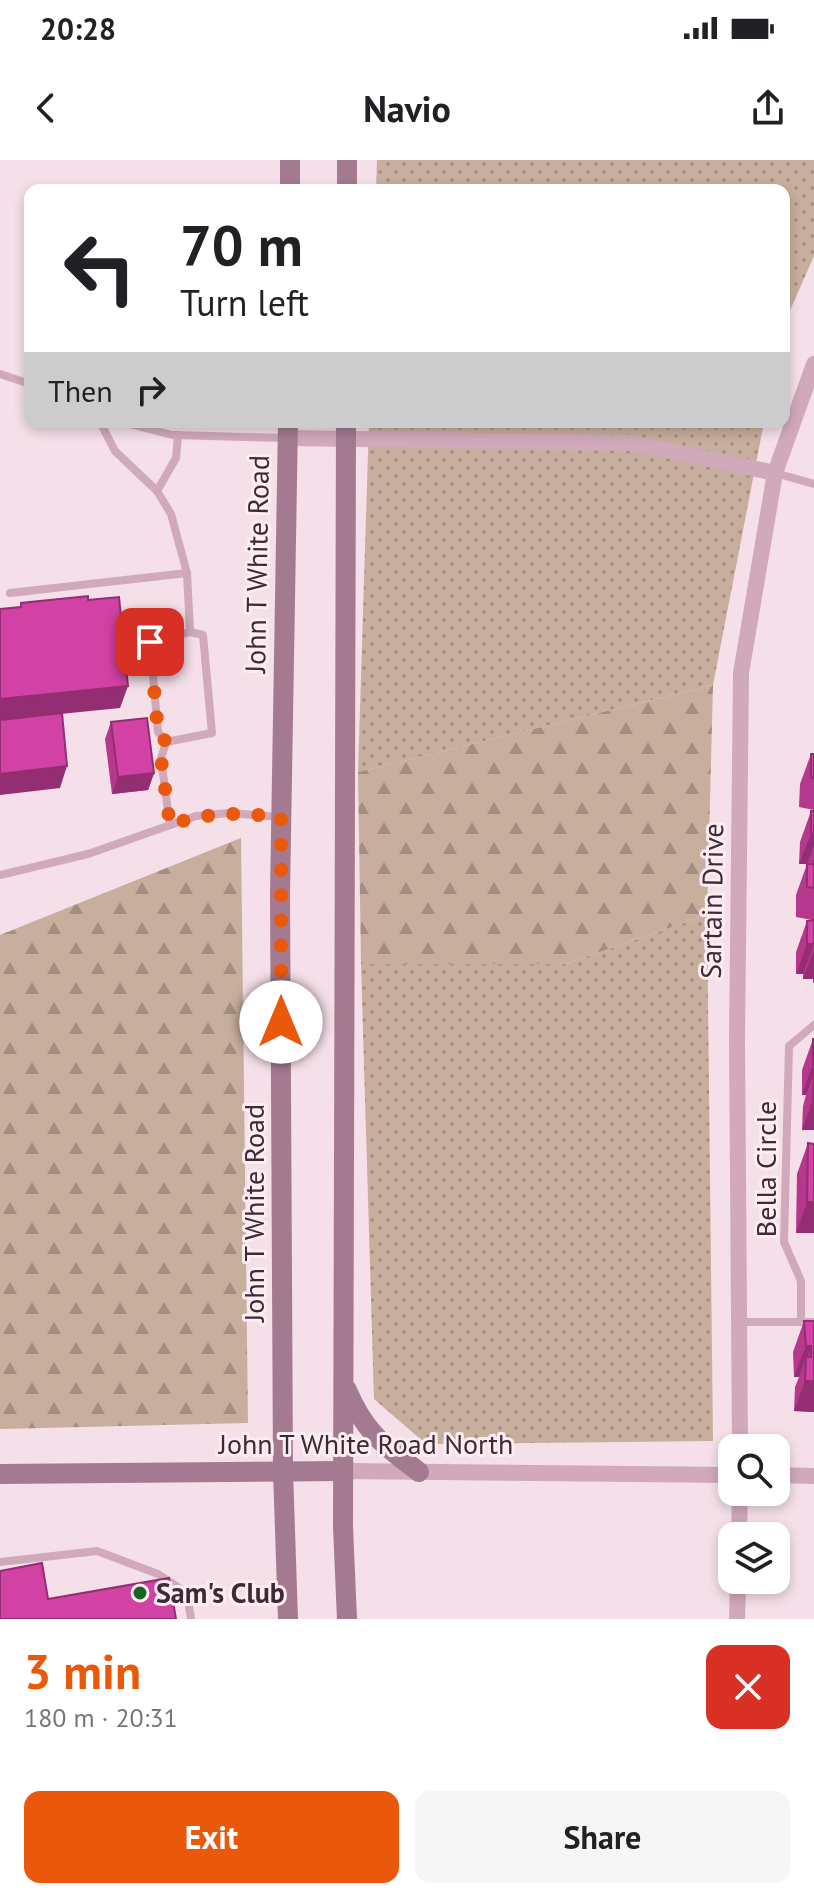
<!DOCTYPE html>
<meta charset="utf-8">
<style>
:root{--surface:#fff;--page:#f6f6f6;--text:#202124;--muted:#757577;--accent:#ea580c}
body{margin:0;font-family:"PT Sans",sans-serif;background:var(--page);color:var(--text);height:100vh;display:flex;flex-direction:column;font-size:30px;white-space:nowrap}
*{box-sizing:border-box;margin:0}
p{font-size:26px;color:var(--muted)}
.icon{flex:none;width:44px;height:44px;fill:none;stroke:currentColor;stroke-width:2;stroke-linecap:round;stroke-linejoin:round}
.map{position:relative;height:1459px;overflow:hidden}
.drawer{display:flex;flex-direction:column;background:var(--surface);flex:1}
.drawer>*{flex:none}
.top-card{position:absolute;left:24px;top:24px;width:766px;height:244px;border-radius:16px;box-shadow:0 4px 12px #0003;background:#fff;color:var(--text);overflow:hidden}
.fabs{position:absolute;left:718px;top:1274px;display:grid;gap:16px}
.fabs a{display:grid;place-items:center;width:72px;height:72px;border-radius:16px;background:var(--surface);box-shadow:0 4px 12px #0003;font-size:40px}
.pin{position:absolute;display:grid;place-items:center;width:68px;height:68px;color:#fff;margin:-34px;border-radius:16px;box-shadow:0 4px 12px #0006}
.me{position:absolute;width:88px;margin:-44px;rotate:0deg;stroke-linejoin:round;filter:drop-shadow(0 0 6px #0008)}
.turn{display:flex;align-items:center;gap:28px;height:168px;padding:0 24px;font-size:36px}
.turn .icon{width:104px;height:104px;stroke-width:2.5}
.turn b{display:block;font-size:56px;line-height:68px}
.then{display:flex;align-items:center;height:76px;padding:0 24px;background:#0003;gap:16px;font-size:30px}
.round{display:grid;place-items:center;flex:none;width:84px;height:84px;border-radius:16px;background:var(--page)}
.summary{display:flex;align-items:center;justify-content:space-between;height:136px;padding:0 24px}
h1{font-size:48px;font-weight:700;line-height:60px;color:var(--accent)}
.primary-button{display:flex;gap:16px;margin-top:auto;padding:16px 24px}
.primary-button a{flex:1;height:92px;border-radius:16px;background:var(--accent);color:#fff;font-size:32px;font-weight:700;line-height:92px;text-align:center}
.primary-button a+a{background:var(--page);color:var(--text)}
.status{display:flex;justify-content:space-between;align-items:center;height:56px;padding:0 40px;background:var(--surface);direction:ltr}
.status svg{height:22px;fill:currentColor}
header{display:flex;justify-content:space-between;align-items:center;height:104px;padding:0 24px;background:var(--surface);font-size:36px;font-weight:700}
.map>svg:first-child{display:block}
.grass{fill:url(#grass-dots)}
.forest{fill:url(#forest-firs)}
.lines{fill:none;stroke-linecap:round;stroke-linejoin:round}
.lane{stroke:#d0a9bb;stroke-width:8}
.street{stroke:#d0a9bb;stroke-width:16}
.secondary{stroke:#a47a91;stroke-width:20}
.wall{fill:#b5388d}
.shaded-wall{fill:#932e73}
.building{fill:#d241a4;stroke:#932e73;stroke-width:2}
.route{stroke:#ea580c;stroke-width:14;stroke-dasharray:0 25.2}
.poi-dot{fill:#1a6324;stroke:#fcedf3;stroke-width:3}
.labels{text-anchor:middle;stroke-width:6;stroke-linejoin:round;paint-order:stroke}
.street-label{font-size:28px;fill:#3c2a35;stroke:#fcedf3}
.poi-label{font-size:28px;font-weight:bold;fill:#3c2a35;stroke:#fcedf3;text-anchor:start}
</style>
<div class="status"><b>20:28</b><svg viewBox="0 0 49 12"><path d="M0 12V9h3v3zM5 12V6h3v6zM10 12V3h3v9zM15 12V0h3v12zM26 1h20v11H26zM47 4h2v5h-2z"/></svg></div>
<header><svg class="icon" aria-label="back" viewBox="0 0 24 24"><path d="M15 5l-7 7 7 7"/></svg>Navio<svg class="icon" aria-label="share" viewBox="0 0 24 24"><path d="M12 15V3M7 8l5-5 5 5M5 13v7h14v-7"/></svg></header>
<div class="map">
<svg width="814" height="1459" viewBox="0 0 814 1459">
<defs>
<pattern id="grass-dots" width="8" height="8" patternUnits="userSpaceOnUse" patternTransform="scale(2)"><rect width="8" height="8" fill="#c7ae9d"/><path d="M2 2h.1M6 6h.1" fill="none" stroke="#a38e81" stroke-width="1.8" stroke-linecap="round"/></pattern>
<pattern id="forest-firs" width="22" height="20" patternUnits="userSpaceOnUse" patternTransform="scale(2)"><rect width="22" height="20" fill="#c7ae9d"/><path d="M5 1l3.5 6h-7zM16 11l3.5 6h-7z" fill="#a38e81"/></pattern>
</defs>
<rect width="100%" height="100%" fill="#f5dfe8"/>
<g class="grass">
<path d="M377,0H814V96L784,164V30H376Z"/>
<path d="M369,262H764L713,525L358,612Z"/>
<path d="M707,755L713,1281L426,1284L374,1239L361,804H565Z"/>
</g>
<g class="forest">
<path d="M713,525L707,755L565,804H361L358,612Z"/>
<path d="M241,678L248,1263L0,1269V775Z"/>
</g>
<g class="lines">
<g class="lane">
<path d="M0,214L30,224"/>
<path d="M100,262L115,291L157,331L171,354L187,413L190,472L203,475L212,573L166,582L158,572L150,482L190,472"/>
<path d="M122,262L172,275L287,278"/>
<path d="M775,313L814,324"/>
<path d="M157,331L176,298L178,275"/>
<path d="M10,433L187,413"/>
<path d="M166,582L161,599L170,665"/>
<path d="M0,715L88,694L196,656L229,653L280,657"/>
<path d="M739,1162H814"/>
<path d="M801,1162V1121L784,1082L789,886L814,865"/>
<path d="M0,1402L97,1391L158,1414L187,1433L191,1459"/>
</g>
<g class="street">
<path d="M288,278L632,283L775,313"/>
<path d="M740,1288L737,880L741,513L775,313L814,204"/>
<path d="M343,1311L732,1315"/>
<path d="M776,1315L814,1316"/>
<path d="M739,1376L740,1332"/>
<path d="M737,1459L738,1420"/>
</g>
<g class="secondary">
<path d="M290,30V0"/>
<path d="M347,30V0"/>
<path d="M346,262L343,1367L347,1459"/>
<path d="M347,1230C365,1273 384,1285 419,1312"/>
<path d="M0,1314L343,1311"/>
<path d="M288,1459L283,1311L280,734L288,262"/>
</g>
</g>
<g class="wall">
<path d="M111,562L154,613L148,630L112,634L105,579Z"/>
<path d="M811,594H814V650L799,647L800,624Z"/>
<path d="M811,651H814V823H813V819H803V814H796V792L807,761L812,760L796,757V735L807,704H799L800,682Z"/>
<path d="M813,879H814V970H802L803,946L806,935H802V910Z"/>
<path d="M808,983L814,984V1073H796L797,1014Z"/>
<path d="M804,1161H814V1252L794,1251L795,1227L799,1217H794L793,1192Z"/>
</g>
<g class="shaded-wall">
<path d="M128,526L120,548L0,560V539Z"/>
<path d="M67,606L60,628L0,635V614Z"/>
<path d="M154,613L148,630L112,634L118,617Z"/>
<path d="M811,674H814V685L807,704H799Z"/>
<path d="M807,784H814L803,814H796Z"/>
<path d="M814,789V815L813,819H803Z"/>
<path d="M813,904L814,913L806,935H802Z"/>
<path d="M813,939H814V970H802Z"/>
<path d="M807,1042H814V1073H796Z"/>
<path d="M806,1186H811L806,1202V1197L799,1217H794Z"/>
<path d="M805,1221H814V1252L794,1251Z"/>
</g>
<g class="building">
<path d="M88,436V440L119,437L128,526L0,539V449L21,447V443Z"/>
<path d="M62,553L67,606L0,614V560Z"/>
<path d="M147,558L154,613L118,617L111,562Z"/>
<path d="M811,594H814V618L811,617Z"/>
<rect x="811" y="651" width="3" height="23"/>
<path d="M814,700V728L807,727V704H814Z"/>
<path d="M814,760V784H807V761Z"/>
<rect x="813" y="879" width="1" height="25"/>
<path d="M814,915V939H813Z"/>
<path d="M808,983L814,984V1042H807Z"/>
<path d="M804,1161H814V1221H805L806,1197H811V1186H806Z"/>
<path d="M42,1403L48,1439L169,1418L176,1459H0V1411Z"/>
</g>
<g class="lines">
<path class="route" d="M150,482L158,572L166,582L161,599L170,665C210,651 240,653 281,657V862"/>
</g>
<circle class="poi-dot" cx="140" cy="1433" r="8"/>
<g class="labels">
<g class="street-label">
<text transform="translate(257 404) rotate(-89)" y="10">John T White Road</text>
<text transform="translate(712 741) rotate(-89)" y="10">Sartain Drive</text>
<text transform="translate(766 1009) rotate(-90)" y="10">Bella Circle</text>
<text transform="translate(254 1053) rotate(-90)" y="10">John T White Road</text>
<text x="366" y="1294">John T White Road North</text>
</g>
<g class="poi-label">
<text x="156" y="1443">Sam's Club</text>
</g>
</g>
</svg>
<div class="fabs">
<a><svg class="icon" aria-label="search" viewBox="0 0 24 24"><circle cx="10" cy="10" r="6"/><path d="M15 15l6 6"/></svg></a>
<a><svg class="icon" aria-label="layers" viewBox="0 0 24 24"><path d="M12 4l9 5-9 5-9-5zM3 14l9 5 9-5"/></svg></a>
</div>
<div class="pin" style="left:150px;top:482px;background:#d93025"><svg class="icon" aria-label="arrive" viewBox="0 0 24 24"><path d="M6 21V4h12l-3 4 3 4H6"/></svg></div>
<svg class="me" style="left:281px;top:862px" viewBox="-20 -20 40 40"><circle r="19" fill="#fff"/><path d="M0-13L10 11 0 6-10 11z" fill="#ea580c"/></svg>
<div class="top-card">
<div class="turn"><svg class="icon" aria-label="left" viewBox="0 0 24 24"><path d="M17 20v-9H6M10 6l-5 5 5 5"/></svg><div><b>70 m</b>Turn left</div></div>
<div class="then">Then<svg class="icon" aria-label="right" viewBox="0 0 24 24"><path d="M7 20v-9h11M14 6l5 5-5 5"/></svg></div>
</div>
</div>
<section class="drawer">
<div class="summary"><div><h1>3 min</h1><p>180 m · 20:31</p></div><a class="round" style="background:#d93025;color:#fff"><svg class="icon" aria-label="close" viewBox="0 0 24 24"><path d="M6 6l12 12M18 6L6 18"/></svg></a></div>
<div class="primary-button"><a>Exit</a><a>Share</a></div>
</section>
